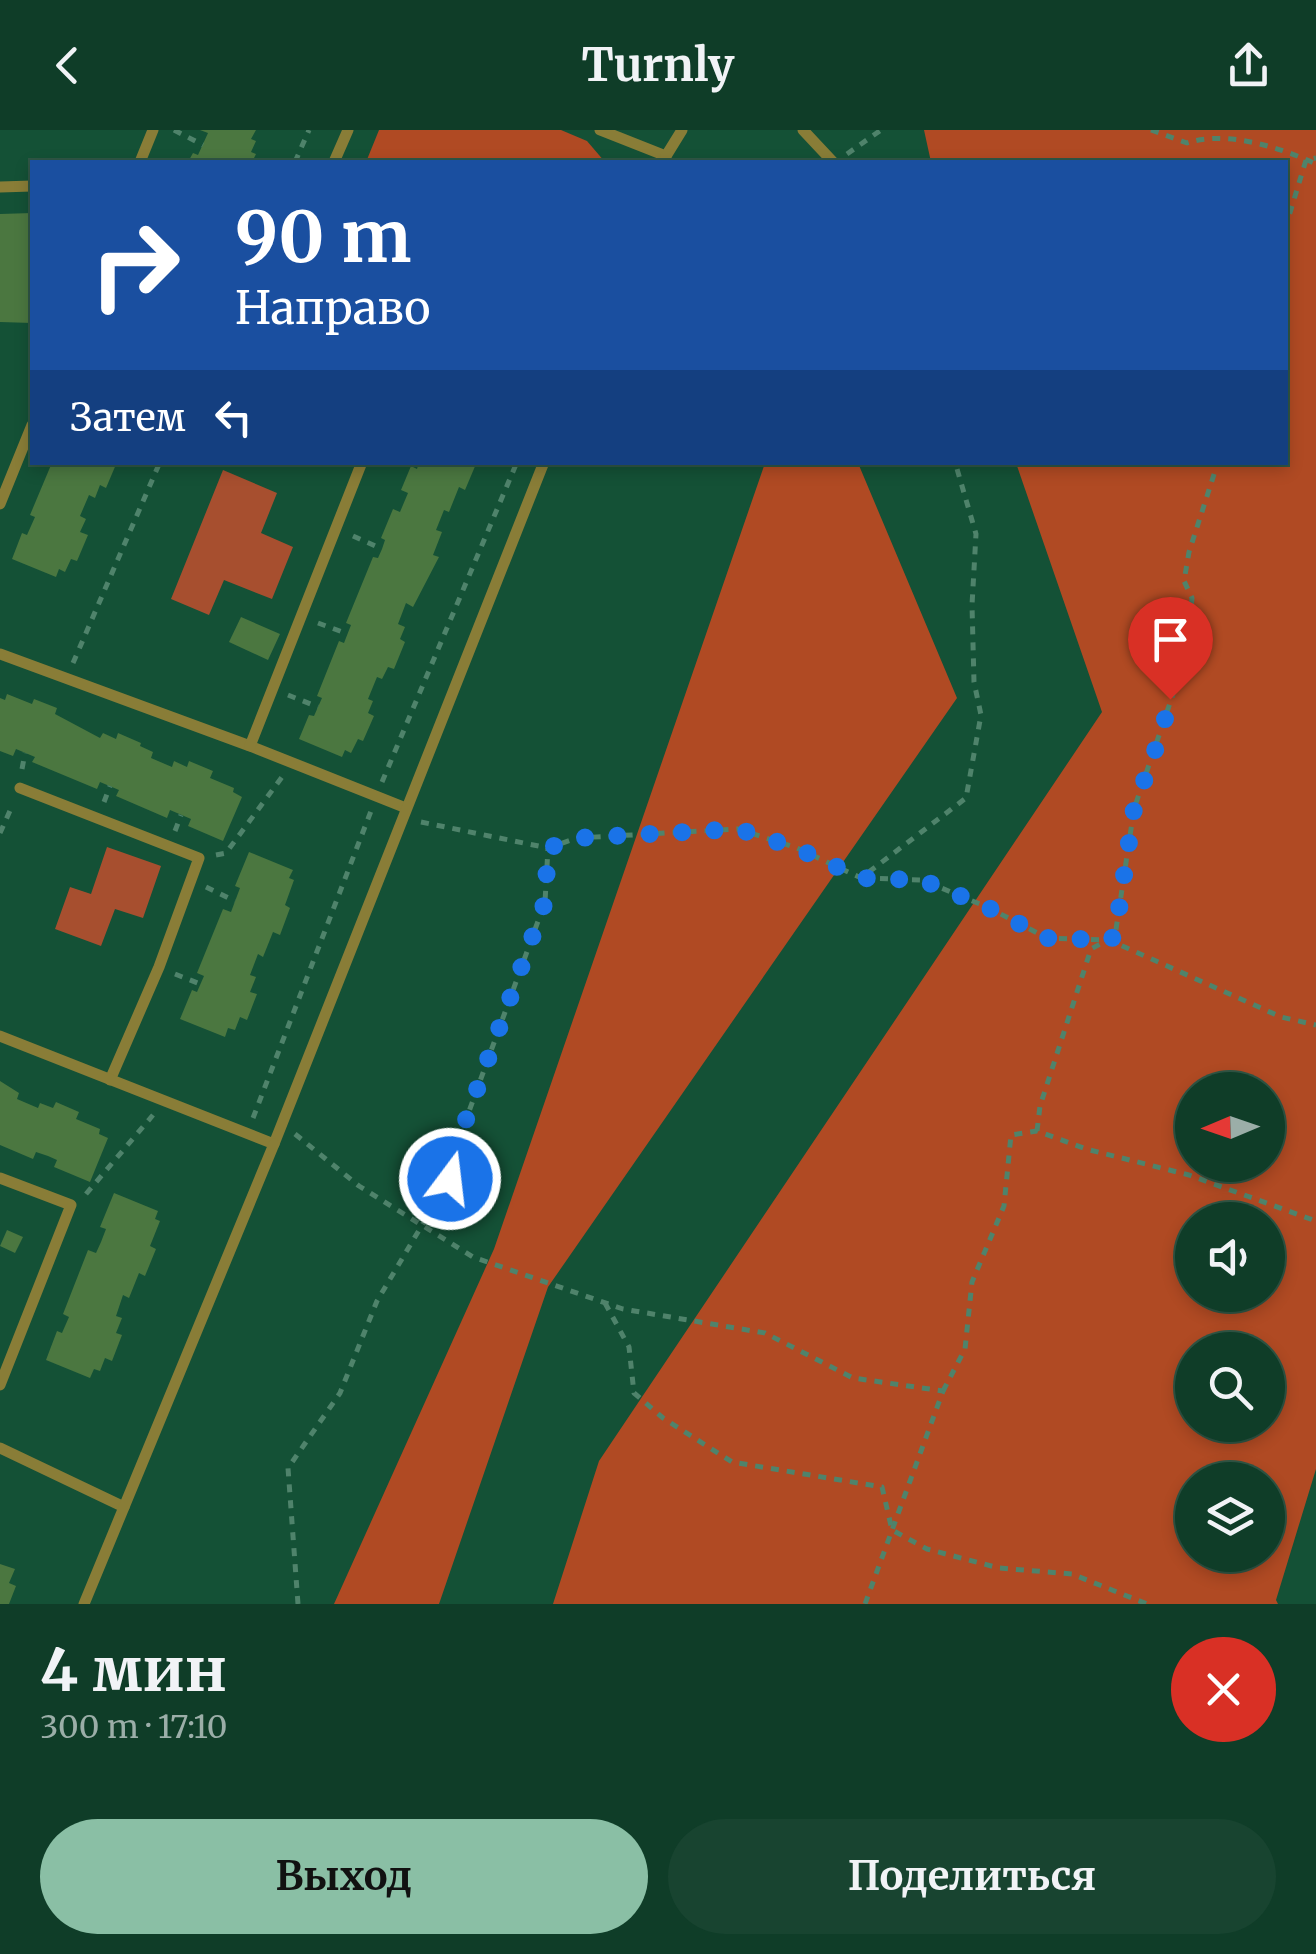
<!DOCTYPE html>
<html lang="ru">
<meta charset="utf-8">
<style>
:root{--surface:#0f3d28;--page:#184430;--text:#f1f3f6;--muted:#9baea8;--line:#2f5645;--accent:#8abfa5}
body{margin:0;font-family:Merriweather,serif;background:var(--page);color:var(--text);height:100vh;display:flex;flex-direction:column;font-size:38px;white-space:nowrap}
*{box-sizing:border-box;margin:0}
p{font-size:32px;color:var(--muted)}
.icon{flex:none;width:55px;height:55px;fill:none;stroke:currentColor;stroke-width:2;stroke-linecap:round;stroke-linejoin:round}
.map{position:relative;height:1474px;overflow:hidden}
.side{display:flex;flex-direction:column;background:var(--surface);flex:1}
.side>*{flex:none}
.guide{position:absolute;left:30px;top:30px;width:1258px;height:305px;border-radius:0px;box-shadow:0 5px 15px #0003,0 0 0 2px var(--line);background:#1a4fa0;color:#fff;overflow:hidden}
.needle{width:65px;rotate:268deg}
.buttons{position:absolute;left:1175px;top:942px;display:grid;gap:20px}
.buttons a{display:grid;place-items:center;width:110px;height:110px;border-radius:50%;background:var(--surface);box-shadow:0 5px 15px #0003,0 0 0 2px var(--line);font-size:50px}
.pin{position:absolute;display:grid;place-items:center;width:85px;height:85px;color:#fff;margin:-102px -42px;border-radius:50% 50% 50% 0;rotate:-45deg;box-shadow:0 0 10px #0007}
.pin .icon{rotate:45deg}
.me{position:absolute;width:110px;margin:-55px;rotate:15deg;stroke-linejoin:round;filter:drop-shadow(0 0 8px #0008)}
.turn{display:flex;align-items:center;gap:35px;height:210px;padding:0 40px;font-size:45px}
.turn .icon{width:130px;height:130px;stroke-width:2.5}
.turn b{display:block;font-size:70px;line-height:85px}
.then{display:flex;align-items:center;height:95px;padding:0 40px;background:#0003;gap:20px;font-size:38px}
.round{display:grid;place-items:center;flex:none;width:105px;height:105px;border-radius:52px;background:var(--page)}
.head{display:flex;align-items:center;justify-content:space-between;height:170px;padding:0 40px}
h1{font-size:60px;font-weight:700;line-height:75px}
.cta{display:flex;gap:20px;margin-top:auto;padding:20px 40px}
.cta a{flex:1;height:115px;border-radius:60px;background:var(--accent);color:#111;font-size:40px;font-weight:700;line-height:115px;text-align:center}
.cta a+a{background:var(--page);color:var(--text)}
header{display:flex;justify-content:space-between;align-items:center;height:130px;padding:0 40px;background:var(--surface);font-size:45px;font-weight:700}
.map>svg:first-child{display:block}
.green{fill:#a74f2f}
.forest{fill:#b04a23;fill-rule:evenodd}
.building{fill:#4b7740}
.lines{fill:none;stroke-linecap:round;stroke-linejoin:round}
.path{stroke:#4f836b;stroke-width:5;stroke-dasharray:8 8;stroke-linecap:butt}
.lane{stroke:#897d37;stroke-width:11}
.route{stroke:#1a73e8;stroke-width:18;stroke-dasharray:0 32.4}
</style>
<header><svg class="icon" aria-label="back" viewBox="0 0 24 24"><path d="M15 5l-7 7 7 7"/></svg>Turnly<svg class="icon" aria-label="share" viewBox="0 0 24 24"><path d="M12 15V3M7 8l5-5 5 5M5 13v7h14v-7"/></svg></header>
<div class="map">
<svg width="1316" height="1474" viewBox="0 0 1316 1474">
<rect width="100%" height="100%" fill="#145136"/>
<g class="green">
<path d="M223,340L277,363L261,403L293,417L272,469L224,450L209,485L171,469Z"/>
<path d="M107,717L161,736L143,788L115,779L101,816L55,799L70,757L91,764Z"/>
</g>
<g class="forest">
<path d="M379,0H561L587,11L605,32H366Z"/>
<path d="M924,0H1316V1339L1276,1470L1278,1474H553L599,1331L1102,582L1016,333L1285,332V32H931ZM1192,960H1268V1035H1192ZM1268,1090V1165H1192V1090ZM1192,1220H1268V1295H1192ZM1192,1350H1268V1425H1192Z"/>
<path d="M765,333H858L957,568L548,1157L439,1474H334L494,1119Z"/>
</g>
<g class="building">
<path d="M200,0H256L251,9L256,11L251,22L256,24L252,32H188L193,23L198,25L208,3Z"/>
<path d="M32,83V193L0,192V84Z"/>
<path d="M58,332H117L106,358L100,355L95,368L89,365L80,386L86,389L80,402L88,405L77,431L71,429L65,442L59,439L56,447L12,429L22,403L27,405L35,387L30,385L51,335L56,337Z"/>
<path d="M419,332L476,334L465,360L459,357L449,382L444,380L436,400L442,402L433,425L439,427L413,477L406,473L398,494L405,497L400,509L405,512L394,539L388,537L382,549L377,547L368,569L373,571L368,583L374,586L363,611L358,609L351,623L345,620L342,627L299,609L309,585L314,586L322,568L317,566L339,511L344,513L351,495L346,493L373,427L378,428L382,419L385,410L381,408L393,379L400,382L408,363L401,360L411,336L417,339Z"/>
<path d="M241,487L280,504L268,530L229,512Z"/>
<path d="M7,564L32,574L34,569L57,578L55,584L100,608L103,603L116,609L118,603L141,613L140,616L153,622L151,628L172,637L174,631L187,637L189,631L213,641L210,648L234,658L233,662L242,667L223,711L188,696L191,689L170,680L167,688L116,666L119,660L100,652L97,659L32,632L35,627L16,619L13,626L0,621V568L5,570Z"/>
<path d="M249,722L293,740L289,748L294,750L285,775L290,778L280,805L273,802L263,827L258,824L250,845L256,847L250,862L257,864L247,890L240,887L235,900L228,898L225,907L180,889L192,860L197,862L204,846L197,843L223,779L231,782L240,758L235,756Z"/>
<path d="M0,951L19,963L17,969L38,978L40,973L53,978L56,972L79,982L76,989L100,999L99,1004L108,1008L90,1052L54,1037L57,1030L48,1026L36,1022L33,1029L0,1015Z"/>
<path d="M114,1063L158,1081L155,1089L160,1091L150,1116L156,1119L145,1146L139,1143L129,1168L123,1165L116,1186L122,1188L116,1203L122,1205L112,1231L105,1228L100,1241L94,1239L90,1248L46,1230L57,1201L62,1203L69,1187L63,1184L88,1120L96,1123L101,1112L106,1099L100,1097Z"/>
<path d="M7,1100L23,1107L15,1123L0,1116Z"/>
<path d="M0,1434L15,1439L9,1453L16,1456L9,1474H0Z"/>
</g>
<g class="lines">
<g class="path">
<path d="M174,0L203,15"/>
<path d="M1151,0L1187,13C1226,0 1279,17 1316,34"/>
<path d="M847,24L881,0"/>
<path d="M295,32L309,0"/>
<path d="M1285,99L1306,30L1316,28"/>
<path d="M353,406L382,419"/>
<path d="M318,493L348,504"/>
<path d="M73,533L160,332"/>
<path d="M288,565L318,577"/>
<path d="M22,639L25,623"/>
<path d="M382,652L517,332"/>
<path d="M104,672L110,656"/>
<path d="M421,692L548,718L577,708L738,699L797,718L861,748L966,668L981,585L974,552L972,475L976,404L955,332"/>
<path d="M175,701L181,685"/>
<path d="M0,703L13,674"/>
<path d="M216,725L226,723L282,647"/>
<path d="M864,748L922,750L987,777L1047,808L1109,810L1281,887L1316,895"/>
<path d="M206,757L235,771"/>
<path d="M175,844L200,854"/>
<path d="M253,988L371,681"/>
<path d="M1037,1001L1040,976L1091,819L1115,806L1134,679L1187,523L1192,468L1184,451L1189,422L1218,332"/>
<path d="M295,1004L359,1056L473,1127L623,1179L765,1203L853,1248L943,1261L865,1474"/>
<path d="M86,1064L153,985"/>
<path d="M605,1173L629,1217L634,1263L663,1288L732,1332L882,1357L892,1400L927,1419L999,1438L1072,1444L1147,1474"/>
<path d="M943,1261L965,1219L972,1152L1004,1076L1011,1005L1037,1001L1086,1019L1189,1045L1316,1091"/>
<path d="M298,1474L288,1338L340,1263L377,1171L463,1026L459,1009L545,772L548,718"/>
</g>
<g class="lane">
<path d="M600,0L666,26L664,32"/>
<path d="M803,0L833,32"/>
<path d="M666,26L682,0"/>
<path d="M140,32L153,0"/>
<path d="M334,32L348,0"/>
<path d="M0,57L32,56"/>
<path d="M0,374L32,295"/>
<path d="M0,524L250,616L406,678"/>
<path d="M250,616L362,332"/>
<path d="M20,658L199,728L159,837L110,950"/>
<path d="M0,906L274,1014L544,332"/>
<path d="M0,1048L71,1075L0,1255"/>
<path d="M0,1318L124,1377"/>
<path d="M84,1474L274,1014"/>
</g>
</g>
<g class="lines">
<path class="route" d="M450,1049L463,1026L459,1009L545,772L548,718L577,708L738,699L796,718L861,748L922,750L987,777L1047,808L1109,810L1115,806L1134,679L1162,601L1170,569"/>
</g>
</svg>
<div class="buttons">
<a><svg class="needle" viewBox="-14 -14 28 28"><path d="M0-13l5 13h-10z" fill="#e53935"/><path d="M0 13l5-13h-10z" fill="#9baea8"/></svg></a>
<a><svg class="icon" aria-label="sound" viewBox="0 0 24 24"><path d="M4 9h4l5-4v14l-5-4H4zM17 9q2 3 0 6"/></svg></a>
<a><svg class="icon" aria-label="search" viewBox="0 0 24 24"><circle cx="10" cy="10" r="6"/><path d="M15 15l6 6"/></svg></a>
<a><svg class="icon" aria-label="layers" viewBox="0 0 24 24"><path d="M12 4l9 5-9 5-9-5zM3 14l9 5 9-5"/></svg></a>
</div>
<div class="pin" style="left:1170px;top:569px;background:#d93025"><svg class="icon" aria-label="arrive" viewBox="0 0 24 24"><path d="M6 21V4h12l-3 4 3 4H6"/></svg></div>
<svg class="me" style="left:450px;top:1049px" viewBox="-20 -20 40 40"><circle r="17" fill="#1a73e8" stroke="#fff" stroke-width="3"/><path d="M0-11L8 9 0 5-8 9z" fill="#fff"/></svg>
<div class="guide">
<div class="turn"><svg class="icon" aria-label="right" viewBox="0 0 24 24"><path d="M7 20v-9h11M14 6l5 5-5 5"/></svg><div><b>90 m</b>Направо</div></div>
<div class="then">Затем<svg class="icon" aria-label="left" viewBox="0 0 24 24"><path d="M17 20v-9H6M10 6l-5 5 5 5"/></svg></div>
</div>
</div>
<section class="side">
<div class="head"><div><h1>4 мин</h1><p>300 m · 17:10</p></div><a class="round" style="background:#d93025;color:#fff"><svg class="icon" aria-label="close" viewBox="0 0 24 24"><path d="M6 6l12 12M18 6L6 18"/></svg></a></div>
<div class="cta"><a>Выход</a><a>Поделиться</a></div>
</section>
